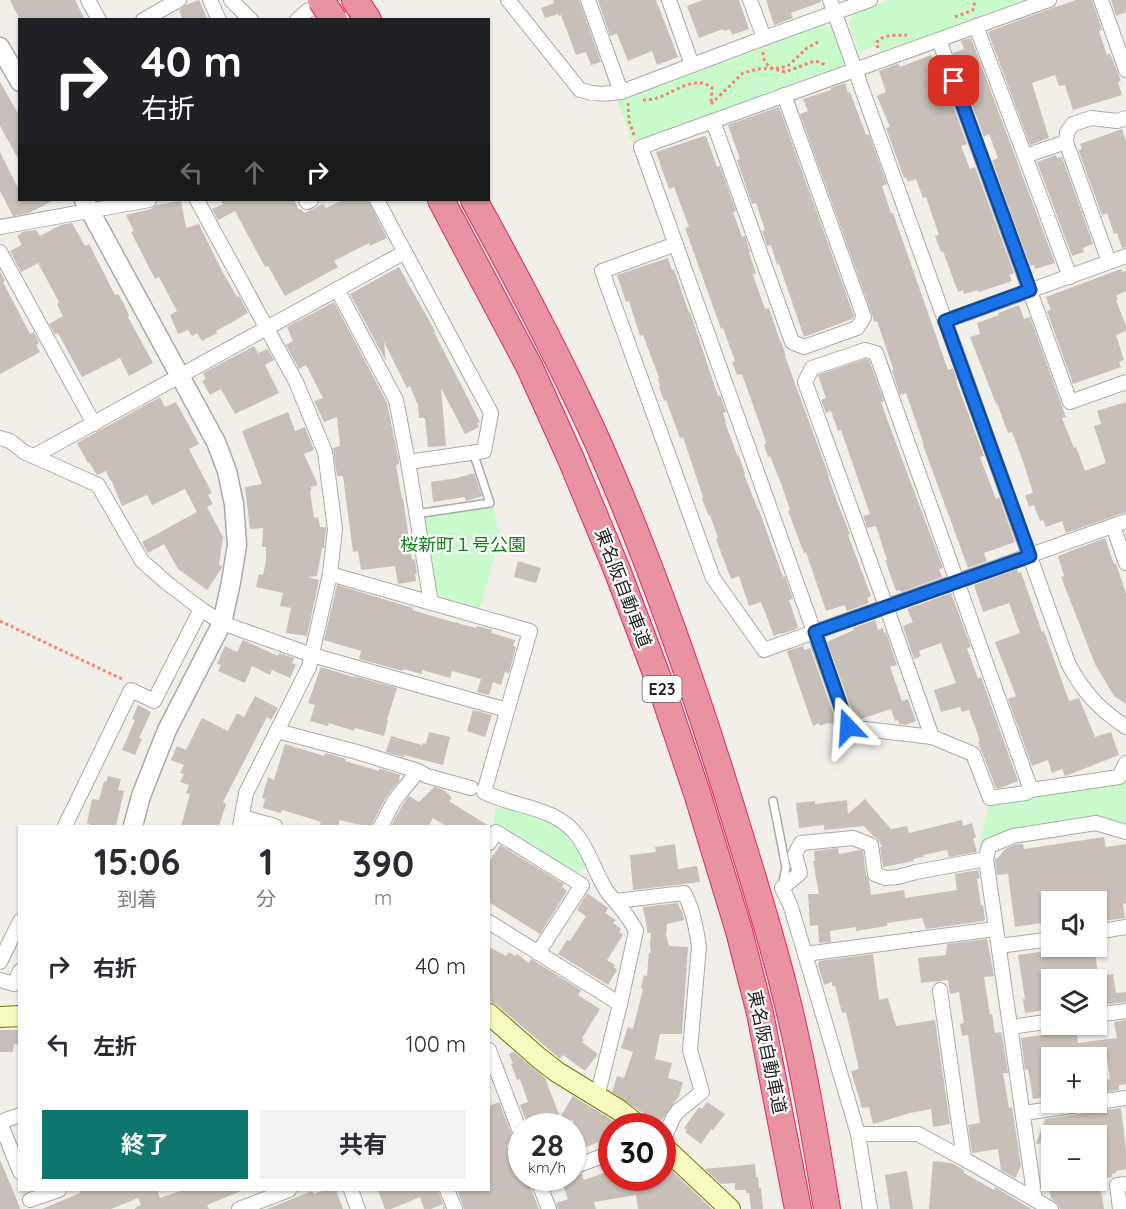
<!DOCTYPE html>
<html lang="ja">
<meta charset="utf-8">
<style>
:root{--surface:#fff;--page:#f2f2f3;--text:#2b2b33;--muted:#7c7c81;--accent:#0f766e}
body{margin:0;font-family:Quicksand,"Noto Sans JP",sans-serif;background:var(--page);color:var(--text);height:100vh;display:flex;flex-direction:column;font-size:22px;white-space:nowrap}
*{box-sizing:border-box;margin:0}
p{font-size:20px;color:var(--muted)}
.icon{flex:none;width:33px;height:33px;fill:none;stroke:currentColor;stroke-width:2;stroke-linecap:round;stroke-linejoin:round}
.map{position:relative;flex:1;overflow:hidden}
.side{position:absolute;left:18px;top:825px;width:472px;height:366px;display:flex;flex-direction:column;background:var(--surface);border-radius:0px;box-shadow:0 2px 4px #0004}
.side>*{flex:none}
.hud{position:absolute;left:18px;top:18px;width:472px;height:183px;border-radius:0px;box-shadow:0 2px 4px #0004;background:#202124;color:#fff;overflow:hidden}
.tools{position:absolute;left:1041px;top:891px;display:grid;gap:12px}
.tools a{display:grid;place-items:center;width:66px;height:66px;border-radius:0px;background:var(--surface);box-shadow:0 2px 4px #0004;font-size:30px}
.speed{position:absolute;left:508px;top:1113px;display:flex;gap:12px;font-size:30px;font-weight:700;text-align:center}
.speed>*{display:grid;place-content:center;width:78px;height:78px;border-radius:50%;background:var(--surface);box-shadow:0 2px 4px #0004;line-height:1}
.speed small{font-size:15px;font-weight:400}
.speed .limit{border:9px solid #d22;background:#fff;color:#111}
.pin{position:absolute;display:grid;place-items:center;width:51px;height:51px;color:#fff;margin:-26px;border-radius:12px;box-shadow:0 3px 9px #0006}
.me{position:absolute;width:66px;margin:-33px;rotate:340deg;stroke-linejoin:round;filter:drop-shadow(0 0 4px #0008)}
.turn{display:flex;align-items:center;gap:21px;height:126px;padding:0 24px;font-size:27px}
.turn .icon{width:78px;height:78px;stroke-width:2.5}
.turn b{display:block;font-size:42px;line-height:51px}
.lanes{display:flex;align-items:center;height:57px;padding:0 24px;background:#0003;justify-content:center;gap:30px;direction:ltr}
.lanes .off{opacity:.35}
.eta{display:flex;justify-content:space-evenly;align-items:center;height:102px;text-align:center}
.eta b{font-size:36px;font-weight:700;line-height:42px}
.action{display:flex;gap:12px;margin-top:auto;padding:12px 24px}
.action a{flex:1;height:69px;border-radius:0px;background:var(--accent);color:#fff;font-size:24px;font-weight:700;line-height:69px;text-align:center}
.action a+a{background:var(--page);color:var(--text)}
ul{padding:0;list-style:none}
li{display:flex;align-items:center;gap:18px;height:78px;padding:0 24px}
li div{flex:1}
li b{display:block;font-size:22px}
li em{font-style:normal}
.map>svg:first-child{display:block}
.park{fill:#c8facc}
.building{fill:#c7bfb8}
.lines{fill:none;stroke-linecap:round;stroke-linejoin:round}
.service-casing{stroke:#a9a9a9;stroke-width:10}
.minor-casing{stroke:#a9a9a9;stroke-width:16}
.tertiary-casing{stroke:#a9a9a9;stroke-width:21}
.secondary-casing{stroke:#707d05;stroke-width:22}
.motorway-casing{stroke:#dc2a67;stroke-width:28}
.path{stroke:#fa8072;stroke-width:3;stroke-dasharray:3 3;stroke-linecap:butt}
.service{stroke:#fff;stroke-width:7}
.minor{stroke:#fff;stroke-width:14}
.tertiary{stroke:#fff;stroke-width:18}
.secondary{stroke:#f7fabf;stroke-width:20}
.motorway{stroke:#e892a2;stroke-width:26}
.motorway-bridge-casing{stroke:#dc2a67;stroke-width:28;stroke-linecap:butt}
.motorway-bridge{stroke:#e892a2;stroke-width:26}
.route-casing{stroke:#114b97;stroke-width:15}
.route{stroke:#1a73e8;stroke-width:10}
.labels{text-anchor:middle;stroke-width:4.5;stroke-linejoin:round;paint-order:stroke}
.shield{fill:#fff;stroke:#646464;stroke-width:1.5}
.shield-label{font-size:16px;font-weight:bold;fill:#222}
.park-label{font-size:18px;fill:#0c8416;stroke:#fff}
.street-label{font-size:18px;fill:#222;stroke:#fff}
</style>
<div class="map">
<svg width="1126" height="1209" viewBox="0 0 1126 1209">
<rect width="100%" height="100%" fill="#f2efe9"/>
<g class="park">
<path d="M889,0H1026L881,52L878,45L859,52L849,23L854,12Z"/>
<path d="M824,25L832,28L846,66L632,142L617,99Z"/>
<path d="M493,505L500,536L481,605L476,609L442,599L437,594L424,516Z"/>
<path d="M1126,778V825L1095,816L1010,830L996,835L979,849L989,802L1029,798L1123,783Z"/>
<path d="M495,807C511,811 537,816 551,823C567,831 579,850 587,866L577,875L494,824Z"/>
</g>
<g class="building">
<path d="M10,0H75L85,20H20Z"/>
<path d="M199,0L208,20H183L179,10L186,5Z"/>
<path d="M553,0H579L601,62L591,65L586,52L576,55L561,15L559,16L558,14L545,18L541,8L554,3Z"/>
<path d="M598,0H656L678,57L657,65L652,51L628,61L617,34L610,36Z"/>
<path d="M703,0H739L749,29L732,35L730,29L724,31L723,29L699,38L687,6Z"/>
<path d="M766,0H821V2L791,13L793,18L774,25Z"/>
<path d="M1076,0H1092L1102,30L1099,31L1107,55L1110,53L1121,81L1118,82L1122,95L1073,110L1065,85L1059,86L1055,75L1032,83L1049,138L1030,145L988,32L1052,8L1056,6V7Z"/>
<path d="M1111,0H1126V12L1116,16Z"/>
<path d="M971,38L1055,263L1035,269L1034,265L1030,266L992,161L998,158L989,134L984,137L953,53L964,49L961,41Z"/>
<path d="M931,55L933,61L936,59L967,144L961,146L970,169L975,167L1014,273L1009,275L1012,281L979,292L978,290L964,294L963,290L958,292L943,251L941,252L935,236L939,235L926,197L923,198L916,179L908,182L906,177L904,178L886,128L890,127L877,96L886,92L879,71L898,64L900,67Z"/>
<path d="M0,82L20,117V162L0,126Z"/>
<path d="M845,83L848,93L850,92L866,135L869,134L887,184L882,186L891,213H893L948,370L953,368L957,380L956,381L984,456L980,457L996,499L999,497L1015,542L984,553L987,561L968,568L923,445H924L906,393L900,395L892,370L894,371L877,321L874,322L872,314L800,114L808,111L803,99L831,90V88Z"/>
<path d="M779,107L854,316L852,319L804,337L779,264L777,265L771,245L767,246L762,231L765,230L756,203L752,204L737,160L740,159L728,125Z"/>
<path d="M1122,129L1126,141V247L1122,248L1117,233L1114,234L1107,213L1102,215L1079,152V150L1082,149L1080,144Z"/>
<path d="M704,136H706L717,167L720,166L736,211L733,212L742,237L745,236L750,252L749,253L756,273L753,275L765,309L769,308L780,341H781L786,356H785L829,476H828L838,504L850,534L848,535L871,596L867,598L869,603L847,611L845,605L826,611L806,552L804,553L788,511L790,510L782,486L770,456L768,457L764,445L766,444L764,436L742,374L737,375L732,362L735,361L723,328L721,329L685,228L689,227L674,187L669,189L656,152Z"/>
<path d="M0,152L20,192V200H54L29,213L13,216L0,191Z"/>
<path d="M1056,155L1057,158L1062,157L1093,244L1083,248L1084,252L1072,256L1037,162Z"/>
<path d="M220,200H294L299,210L301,209L304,213L323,204L326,208L343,200H368L387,238L370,246L369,243L334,261L338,267L285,296L268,266L265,267L235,211L218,220L212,209L223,204Z"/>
<path d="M181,201L186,228L199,224L222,271L237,297L239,296L248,313L216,331L217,333L202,341L197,333L192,336L188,330L178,334L170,315L177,311L159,277L155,279L131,232L134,231L126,215L151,209L156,205Z"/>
<path d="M72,223L85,246L89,244L115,295L118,294L124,304L129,316L128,317L153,363L129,376L120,358L82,377L58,333L55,334L49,324L63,316L57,304L59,302L38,263L21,272L10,251L22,245L17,236L22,233L21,232L36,230L40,236L61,225Z"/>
<path d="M668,258L672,270L674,269L689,313L690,312L718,396L720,395L726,412L723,413L726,422H725L737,455L738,454L745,473L744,474L758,510H759L783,577L785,576L793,599L789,600L798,627L796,628L797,629L781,634L780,633L774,636L761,602L749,606L739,576L731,579L716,539L718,538L710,515L709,516L702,500L703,497L683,437L680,438L666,400L664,401L659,387H660L658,379L659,378L658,375L643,335L640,336L629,301L626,302L617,275Z"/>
<path d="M399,267L435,331L434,332L480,422L477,423L479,427L465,434L441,388L446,446L428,447L425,418H419L418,405L410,386L407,388L384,342L386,361L350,294Z"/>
<path d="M1121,269L1122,272L1126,271V291L1116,296L1118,300H1116L1126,326V331L1116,335L1124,360L1119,362L1121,367L1073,384L1047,311L1051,310L1046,297Z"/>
<path d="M0,271L5,281L3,282L30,334L34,332L39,343L36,345L40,352L0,374Z"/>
<path d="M334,302L387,403L399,462V464L396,465L402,499L403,498L412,560L415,559L417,574H415L416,581L398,584L395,566L361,570L358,551L353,552L343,476H337L333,448L340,446L337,417L324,422L314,401L323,398L306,365L299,369L286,345L293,341L287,327Z"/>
<path d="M1019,305L1024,319L1030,317L1066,417L1062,418L1074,448L1076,447L1085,471L1106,463L1094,426L1101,424L1097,411L1126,402V512L1066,533L1062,521L1046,527L1043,520L1040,521L1034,505L1029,507L1025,495L1033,493L1023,461L1012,432L1008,433L997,403L996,404L970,337L980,334L977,323L999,315L998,313Z"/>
<path d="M254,346L258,353L268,349L274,360L265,365L279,393L235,414L221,389L210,395L202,381L206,379L203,373Z"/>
<path d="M865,359L869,360L884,401L881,402L887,419L943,568L939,569L942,577L901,592L900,590L896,591L885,560H887L876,526L867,528L863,516L870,514L841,430L838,431L831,411L826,413L821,400L826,398L818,375Z"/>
<path d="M160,397L165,407L176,402L199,444L189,449L212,493L208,495L213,504L207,507L223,537L219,565L222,566V568L207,590L178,569L164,544L148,553L142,542L197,512L185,489L152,505L147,495L122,506L111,480H110L106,471L98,475L96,474L89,462L88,463L77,443Z"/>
<path d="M288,412L295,431L305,427L314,450L304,454L318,485L311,487V491H310L314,518L318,517L320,527H326V529L324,548H322L317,576L308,577L319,580L307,636L286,633L291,608L280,606L283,593L256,587L259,574L263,575L266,561V547H262L263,528L250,529L245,487L262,484L242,431Z"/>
<path d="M474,473L482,496L466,501L465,497L433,502L431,482L457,478Z"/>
<path d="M1105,538L1114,564L1116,563L1126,594V704L1114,696L1095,664L1061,577L1064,576L1058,556Z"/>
<path d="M518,561L541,568L536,583L514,577Z"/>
<path d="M1017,569L1018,573L1021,572L1042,632L1044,631L1069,701L1079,698L1095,737L1111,732L1119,755L1068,775L1065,776L1062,769L1052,773L1048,760L1032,766L1008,699L1016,696L995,642L1020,633L1009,603L983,612L974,585Z"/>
<path d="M337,585L413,608L412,610L442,619L476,628L477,626L492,630L491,633L515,640L513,646L516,647L509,673L505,672L501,685L493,682L489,695L477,692L481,679L452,671L450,678L422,670V674L403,669V671L359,659L361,651L324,640Z"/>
<path d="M951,593L971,647L967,648L978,679L981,677L1018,781L1000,788H996L978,742L980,741L969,710L962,712L960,707L941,712L934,690L956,683L941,643L919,651L921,656L914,659L903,626L913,622L907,609Z"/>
<path d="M875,620L878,630L883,628L884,633L886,632L897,665L890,667L902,701L908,699L916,721L906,725L899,724L898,720L895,721L891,709L861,719H855L827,642L854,630L853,628Z"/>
<path d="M243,640L278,656L279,653L294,658L292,663L296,665L290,678L272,670L270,675L252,666L245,683L218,671L221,665L217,664L225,646L237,652Z"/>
<path d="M803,646L804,650L810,648L837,724L827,723L820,726L819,723L813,726L787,651Z"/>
<path d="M321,667L353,677L354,676L397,688L387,720H388L384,736L355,728L354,731L329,723L328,726L310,721L315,705L308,703Z"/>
<path d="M255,696L278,708L271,720L267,717L223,802L226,804L219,826H181L190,794L186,793L189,785L180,782L184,774L180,773L184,765L171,760L177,746L186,750L202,718L228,731L237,713L244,717Z"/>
<path d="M138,705L151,712L139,738L142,739L135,755L122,750L135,720L132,719Z"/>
<path d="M473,710L492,715L485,737L467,731Z"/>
<path d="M429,732L450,737L443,765L404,755V757L386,752L391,736L422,745L423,743L426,744Z"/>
<path d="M285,744L324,756L325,753L333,755L346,759L345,761L379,771V769H381L400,775L399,781L386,797L373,822L372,826H365L340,820L338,826H319L321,822L312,819L282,810L281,813L263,808L265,799L262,798L268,777L274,780Z"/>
<path d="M108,776L121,779L118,790L124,791L116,826H90V824L87,823L92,799L99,800L104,781L106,782Z"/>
<path d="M434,787L444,790L452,798L449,801L489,826H446L433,818L429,826H391L402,806L409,796L419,802Z"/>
<path d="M865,799L891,829L907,826L909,833L962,820L963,826L972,823L976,838H973L977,852L949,857L947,850L923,855L924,857L913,859L914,861L883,867L880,847H882L878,839L873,836L864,826L824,830V825L799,828L796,803L815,801V804L847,800L848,814Z"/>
<path d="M1104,837L1106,847L1126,844V903L1123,904L1125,918L1096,922V902H1052V915L1047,916L1048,922L1015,927L1008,874L997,875L995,859L998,858L1005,849L1014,845L1023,844L1024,849Z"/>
<path d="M675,844L678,869L697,866L700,882L633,890L630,855L656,852L655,847Z"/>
<path d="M500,845L564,884L562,887L567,891L540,934L489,902V862Z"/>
<path d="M838,848L839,854L860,850L863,851L866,875L869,880L871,895L904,890L905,898L957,890L955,874L978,870L980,878L977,879L981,905H983L985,920L983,921L926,929L922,918L887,923V926L856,931V927L830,931L831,942L819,943L818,925L810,926L808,894H819L813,861H815L814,851Z"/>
<path d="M587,893L608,908L605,913L616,920L613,923L621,929L619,932L623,935L607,960L615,965L614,967L617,970L608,985L558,954L567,940L570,941L586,916L577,910Z"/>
<path d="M678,903L680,909L682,910L684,920L667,924L666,935L669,946L688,947L682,1034H660L655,1059L672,1063L668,1078L683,1082L679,1096L659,1124L612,1092L617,1076L624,1078L633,1052L621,1048L628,1027L633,1029L643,989L641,988L644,975L647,976L649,952L651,954L650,946L651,933H647V929L643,907Z"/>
<path d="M987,939L994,976L984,977L990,1015L992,1014L995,1033L1001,1032L1003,1041L1008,1073H1003L1009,1108L1012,1107L1021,1166L1015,1178L1001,1170L998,1149L972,1153L968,1125L980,1123L968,1035L962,1036L960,1024L964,1023L959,992L950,994L948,980L921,983L918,958L946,955L947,944Z"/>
<path d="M1079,946H1094L1098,972L1052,980V1009L1025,1013L1023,999H1025L1018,955Z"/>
<path d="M489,947L506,956L509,952L515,956L517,954L529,963L531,959L581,990L578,995L600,1009L582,1038L584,1040L582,1042L598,1054L585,1071L563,1055L560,1059L497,1005L489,1002Z"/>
<path d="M873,954L879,1000L888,998L896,1026L935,1020L950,1124L933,1127L931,1109L910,1113L873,1124L869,1107L862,1108L851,1071L859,1069L846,1012L842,1013L835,986H832V982L824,985L818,965L819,961Z"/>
<path d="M1113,974L1116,993L1126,992V1002L1096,1006V977Z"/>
<path d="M1126,1020V1084L1119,1085V1090L1101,1093L1099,1081L1110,1079L1106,1052L1080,1056V1058H1052V1096L1033,1099L1028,1069L1025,1070L1021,1038L1076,1030L1078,1043L1117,1038L1114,1022Z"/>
<path d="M0,1030H19V1045L14,1044L13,1052H0Z"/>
<path d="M514,1052L545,1078L560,1117L573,1096L612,1120L620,1126H612V1137L573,1152V1120L562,1124L563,1126H528L520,1105L528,1102L520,1079L517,1080L511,1064L513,1063L509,1054Z"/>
<path d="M499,1102L515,1142L507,1145L520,1178H527L539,1209H464L458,1192L465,1190H489V1106Z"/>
<path d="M707,1102L725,1114L713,1130L711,1129L701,1144L685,1132L687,1130L684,1128L699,1107L702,1109Z"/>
<path d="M1121,1108L1126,1151V1169L1116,1171V1173L1112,1174V1177L1096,1180V1136H1052V1141L1036,1144L1045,1119Z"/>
<path d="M0,1160L15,1195L20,1209H0Z"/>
<path d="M933,1161L952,1163L964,1170V1173L994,1190L995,1187L1031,1209H929Z"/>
<path d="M755,1164L756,1177H758L759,1188H761L763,1209H751L749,1193H746V1190H735V1183L721,1184L705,1169Z"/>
<path d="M667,1166L712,1209H638L636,1195L594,1202L596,1209H558L556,1203L568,1199L561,1180L568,1178H573V1176L581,1173L584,1180L612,1170V1178H663V1170Z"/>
<path d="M907,1171L913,1209H890L885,1175Z"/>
<path d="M1047,1180H1099L1104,1209H1060L1058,1204L1051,1198Z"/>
<path d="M79,1190H157L160,1198L183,1190H244L207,1205L209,1209H135V1208L141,1205L138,1198L111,1209H42L80,1193Z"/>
<path d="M325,1190H336L343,1209H267L312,1191L314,1194Z"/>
<path d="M378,1190H438L445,1209H443V1204L431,1209H424L420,1197L391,1209H385Z"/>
</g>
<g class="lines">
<g class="service-casing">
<g id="service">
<path d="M416,514L490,503L473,452"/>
<path d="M773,801L786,867L782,887"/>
</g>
</g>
<g class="minor-casing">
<g id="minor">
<path d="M88,0L99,20"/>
<path d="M210,0L219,20"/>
<path d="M231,0L251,20"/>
<path d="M508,0L580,90C595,95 606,94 621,92L764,38L870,0"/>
<path d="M588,0L621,92"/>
<path d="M669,0L692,65"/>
<path d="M750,0L764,38"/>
<path d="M830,0L1068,663C1083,692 1099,709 1126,727"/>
<path d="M1049,0L641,147L848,727L932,737L973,754L990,798L1026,793L1031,790L1119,777L1126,763"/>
<path d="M1101,0L1126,70"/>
<path d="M143,20L179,0"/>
<path d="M297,20L307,11L329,2"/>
<path d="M976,26L1025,156"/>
<path d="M939,40L1070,402L1126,382"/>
<path d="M713,121L792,342L804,347L857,328L864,317L784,95"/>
<path d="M1066,142L1025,156L1070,277"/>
<path d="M197,200L296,382L325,452L335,529L330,574L309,667L246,793L240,826"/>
<path d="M306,200L307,202L311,200"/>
<path d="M377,200L491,413L484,451L408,462"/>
<path d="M0,227L149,200"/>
<path d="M676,244L602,271L713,578L764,650L1126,521"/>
<path d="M0,252L94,424"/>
<path d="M1109,262L1066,142L1067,132L1073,124L1091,118L1117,121L1126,118"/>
<path d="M337,289L396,400L408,462L431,603"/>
<path d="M945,321L1126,256"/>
<path d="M0,438L10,441L24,452L98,485L142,561L167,583L201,609L222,623L312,655L507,710"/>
<path d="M34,456L405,252"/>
<path d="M1113,526L1126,563"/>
<path d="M330,574L530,631L484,792C505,803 531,805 553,816C586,832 589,862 606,890C616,904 629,915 636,931L620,1004L597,1097"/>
<path d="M277,731L357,752L418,771L394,801L381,826"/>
<path d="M932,737L886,606L805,382L812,368L865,350L876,353L1031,790"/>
<path d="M418,771L427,776L471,788"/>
<path d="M242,817L275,826"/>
<path d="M65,826L131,690L154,701L201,609"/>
<path d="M489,843L496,832L582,885L538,953"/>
<path d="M616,901L684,893C693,909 696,928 699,946L690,1050L702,1092L678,1111L673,1118L663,1141"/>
<path d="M489,922L620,1004"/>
<path d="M1096,932L1126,927"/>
<path d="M999,946L1052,939"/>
<path d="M805,954L790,904L782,888L800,873L795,854L801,843L853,838L871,845L875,874L885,878L898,877L916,872L986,859"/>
<path d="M0,962L20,921"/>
<path d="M0,980L14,984L20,971"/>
<path d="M940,990L964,1159"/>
<path d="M1096,1015L1126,1011"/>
<path d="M1011,1027L1052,1021"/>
<path d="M489,1050L522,1137"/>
<path d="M1024,1113L1126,1098"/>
<path d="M0,1122L20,1172"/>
<path d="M0,1122L20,1115"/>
<path d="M858,1134H918L964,1159L1051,1209"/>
<path d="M573,1167L600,1157L612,1156"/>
<path d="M537,1178L549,1209"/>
<path d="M351,1190L358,1209"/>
<path d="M447,1190L455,1209"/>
<path d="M30,1200L59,1190"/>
<path d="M1035,1200L986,859L989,846L1013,836L1096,823L1126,832"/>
<path d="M239,1209L289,1190"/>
<path d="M870,1209L858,1134L805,954L995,929"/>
<path d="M1120,1209L1117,1185L1126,1184"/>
</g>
</g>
<g class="tertiary-casing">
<g id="tertiary">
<path d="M0,47L20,82"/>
<path d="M84,200L216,442L227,471L234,504L237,545L231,582L222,623L167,730L141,796L133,826"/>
</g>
</g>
<g class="secondary-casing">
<g id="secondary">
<path d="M489,1014L539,1058L557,1072L619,1110L639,1126"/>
<path d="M0,1017L20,1016"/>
<path d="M663,1146L730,1209"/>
</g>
</g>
<g class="motorway-casing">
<g id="motorway">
<path d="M355,0L368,20"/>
<path d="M441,200L529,366L571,459L617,570L662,689L697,793L739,931L760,1013L798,1209"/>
<path d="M474,200C518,280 561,361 599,445C653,568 698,697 737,826C754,881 771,936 785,992C803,1063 815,1136 827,1209"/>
</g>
</g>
<g class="path">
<path d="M955,17L973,10L975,0"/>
<path d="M878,48L876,43C884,33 896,36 907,35"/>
<path d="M763,52C763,66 772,69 785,72L812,62L816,61L826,65"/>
<path d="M643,100C651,100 659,98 667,94C680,88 698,76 712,88L711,104"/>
<path d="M628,103L629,121L634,135"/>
<path d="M711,104L743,73L758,69L781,68L789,65L807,48L820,41"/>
<path d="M0,621L124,680"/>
</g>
<use href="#service" class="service"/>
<use href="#minor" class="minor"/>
<use href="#tertiary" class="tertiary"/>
<use href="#secondary" class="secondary"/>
<use href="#motorway" class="motorway"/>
<g class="motorway-bridge-casing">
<path id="motorway-bridge" d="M321,0L334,20"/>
</g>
<use href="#motorway-bridge" class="motorway-bridge"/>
</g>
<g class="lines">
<g class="route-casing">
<path id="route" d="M848,727L815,632L1030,556L945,321L1030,290L954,81"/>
</g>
<use href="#route" class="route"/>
</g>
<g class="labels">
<rect class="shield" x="642.5" y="676" width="39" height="26" rx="4.5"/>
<g class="shield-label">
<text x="662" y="695">E23</text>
</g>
<g class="park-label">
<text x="463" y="551">桜新町１号公園</text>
</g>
<g class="street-label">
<text transform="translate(623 588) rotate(69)" y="6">東名阪自動車道</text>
<text transform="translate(767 1052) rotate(78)" y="6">東名阪自動車道</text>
</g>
</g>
</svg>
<div class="tools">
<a><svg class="icon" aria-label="sound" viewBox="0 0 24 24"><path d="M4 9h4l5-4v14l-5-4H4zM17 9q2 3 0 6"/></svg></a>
<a><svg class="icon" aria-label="layers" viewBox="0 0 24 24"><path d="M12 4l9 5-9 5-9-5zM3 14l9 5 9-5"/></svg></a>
<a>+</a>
<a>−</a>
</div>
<div class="speed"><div>28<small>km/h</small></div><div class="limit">30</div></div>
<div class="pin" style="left:954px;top:81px;background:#d93025"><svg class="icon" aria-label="arrive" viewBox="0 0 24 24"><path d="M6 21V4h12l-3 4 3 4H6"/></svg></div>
<svg class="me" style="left:848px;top:727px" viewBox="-20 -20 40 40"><path d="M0-17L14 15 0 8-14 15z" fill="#1a73e8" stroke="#fff" stroke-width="4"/></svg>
<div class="hud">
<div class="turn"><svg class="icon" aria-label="right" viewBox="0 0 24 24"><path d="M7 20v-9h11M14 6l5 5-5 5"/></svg><div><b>40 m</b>右折</div></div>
<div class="lanes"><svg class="icon off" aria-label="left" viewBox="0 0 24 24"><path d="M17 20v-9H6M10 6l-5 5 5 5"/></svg><svg class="icon off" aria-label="ahead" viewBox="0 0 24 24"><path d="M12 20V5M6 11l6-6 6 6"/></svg><svg class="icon" aria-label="right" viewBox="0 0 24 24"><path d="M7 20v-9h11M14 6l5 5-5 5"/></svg></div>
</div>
<section class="side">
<div class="eta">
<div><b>15:06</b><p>到着</p></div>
<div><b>1</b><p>分</p></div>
<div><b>390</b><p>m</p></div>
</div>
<ul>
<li><svg class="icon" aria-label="right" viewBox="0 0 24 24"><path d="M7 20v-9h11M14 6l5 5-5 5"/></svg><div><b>右折</b></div><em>40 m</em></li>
<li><svg class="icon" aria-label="left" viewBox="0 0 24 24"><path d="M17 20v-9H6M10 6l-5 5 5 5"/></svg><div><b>左折</b></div><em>100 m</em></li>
</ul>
<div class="action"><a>終了</a><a>共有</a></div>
</section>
</div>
